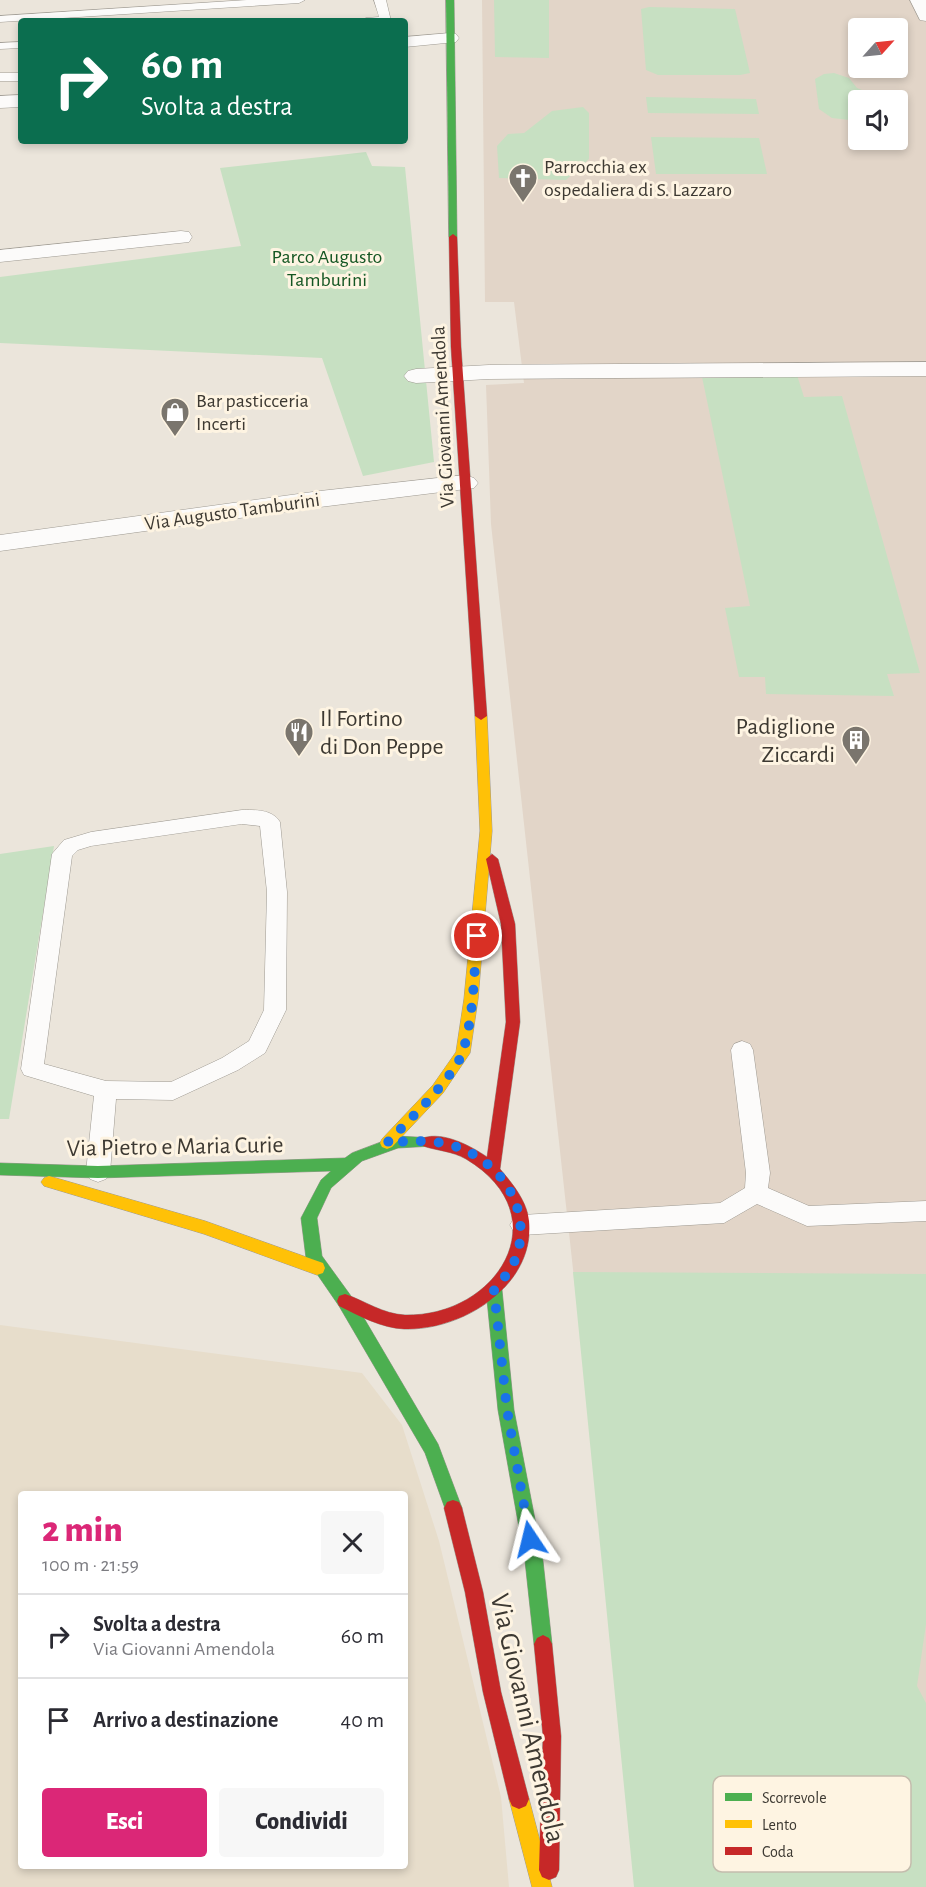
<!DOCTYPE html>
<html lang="it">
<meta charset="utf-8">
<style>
:root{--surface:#fff;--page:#f7f7f7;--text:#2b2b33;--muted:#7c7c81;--line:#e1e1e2;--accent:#db2777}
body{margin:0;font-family:"Alegreya Sans",sans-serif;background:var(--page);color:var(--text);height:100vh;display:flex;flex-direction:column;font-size:22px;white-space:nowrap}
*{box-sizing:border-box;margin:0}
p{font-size:20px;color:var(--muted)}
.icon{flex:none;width:33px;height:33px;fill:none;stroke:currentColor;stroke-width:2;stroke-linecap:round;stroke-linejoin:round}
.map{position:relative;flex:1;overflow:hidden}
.panel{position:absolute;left:18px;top:1491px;width:390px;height:378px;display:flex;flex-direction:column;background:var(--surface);border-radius:6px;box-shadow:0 3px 9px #0003}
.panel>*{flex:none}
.banner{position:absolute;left:18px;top:18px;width:390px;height:126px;border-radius:6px;box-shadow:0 3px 9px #0003;background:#0b6e4f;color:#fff;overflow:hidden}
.needle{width:39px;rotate:63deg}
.buttons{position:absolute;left:848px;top:18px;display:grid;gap:12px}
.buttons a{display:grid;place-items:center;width:60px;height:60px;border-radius:6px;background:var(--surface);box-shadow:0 3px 9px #0003;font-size:30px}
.pin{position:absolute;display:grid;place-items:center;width:51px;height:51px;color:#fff;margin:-26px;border:3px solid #fff;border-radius:50%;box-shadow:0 2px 6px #0007}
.me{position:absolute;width:66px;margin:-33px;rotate:350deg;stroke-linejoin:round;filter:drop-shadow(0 0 4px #0008)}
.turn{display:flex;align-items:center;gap:21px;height:126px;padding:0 24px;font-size:27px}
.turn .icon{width:78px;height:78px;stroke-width:2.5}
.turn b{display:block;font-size:42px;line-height:51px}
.round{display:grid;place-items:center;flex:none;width:63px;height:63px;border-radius:6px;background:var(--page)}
.overview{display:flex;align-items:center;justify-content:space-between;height:102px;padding:0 24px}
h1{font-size:36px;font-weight:800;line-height:45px;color:var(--accent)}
.button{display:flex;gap:12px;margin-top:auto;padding:12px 24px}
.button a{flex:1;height:69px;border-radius:6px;background:var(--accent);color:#fff;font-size:24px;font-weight:800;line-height:69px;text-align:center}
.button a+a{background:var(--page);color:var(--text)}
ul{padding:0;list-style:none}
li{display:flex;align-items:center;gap:18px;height:84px;padding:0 24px;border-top:2px solid var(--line)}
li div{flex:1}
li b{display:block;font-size:22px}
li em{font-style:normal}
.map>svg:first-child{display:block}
.built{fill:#e7ddcb;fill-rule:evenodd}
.education{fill:#e2d5c8;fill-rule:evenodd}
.green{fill:#c7e0c2}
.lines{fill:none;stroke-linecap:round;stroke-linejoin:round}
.lane-casing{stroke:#9e9a92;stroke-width:1}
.street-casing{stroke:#9e9a92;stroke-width:1}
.fast-casing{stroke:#9e9a92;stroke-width:1}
.slow-casing{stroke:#9e9a92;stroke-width:1}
.jam-casing{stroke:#9e9a92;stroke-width:1}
.lane{fill:#fcfbfa;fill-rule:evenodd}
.street{fill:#fcfbfa;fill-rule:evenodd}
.fast{fill:#4caf50;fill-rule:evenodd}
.slow{fill:#ffc107;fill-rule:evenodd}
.jam{fill:#c62828;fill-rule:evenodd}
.route{stroke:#1a73e8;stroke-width:10;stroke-dasharray:0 18}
.labels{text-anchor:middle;stroke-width:6;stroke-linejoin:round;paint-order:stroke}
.far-poi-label{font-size:20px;fill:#3d3932;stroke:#fef4e2;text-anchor:start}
.far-park-label{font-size:20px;fill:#145622;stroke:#fef4e2}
.far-street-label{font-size:20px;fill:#3d3932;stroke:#fef4e2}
.poi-label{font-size:24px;fill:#3d3932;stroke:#fef4e2;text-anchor:start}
.street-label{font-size:24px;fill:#3d3932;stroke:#fef4e2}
.near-street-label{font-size:28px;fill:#3d3932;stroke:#fef4e2}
.key{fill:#fef4e2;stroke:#c4bcad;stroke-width:1.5}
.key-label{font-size:16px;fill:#3d3932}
</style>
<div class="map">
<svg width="926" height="1887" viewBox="0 0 926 1887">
<rect width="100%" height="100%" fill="#ebe5db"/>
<path class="built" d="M0,1325L362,1373L402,1425L439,1541L501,1797L509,1887H0ZM21,1494H405V1866H21Z"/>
<path class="education" d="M482,0H926V1887H641L491,524L486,385L524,383L514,302H485ZM858,28H897V68H858ZM858,100H897V140H858Z"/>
<g class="green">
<path d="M494,0H549V58L495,57Z"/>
<path d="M649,7L735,9L750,73L740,75H658L646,70L641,9Z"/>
<path d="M834,73L849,78L857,88L886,100H858V121L832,118L819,109L815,79L824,74Z"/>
<path d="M646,97L756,99L759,114L648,113Z"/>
<path d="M583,107L589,113V159L566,180L499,178L497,146L508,134L524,133L552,111Z"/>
<path d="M651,137L759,138L767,174H656Z"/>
<path d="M366,152L372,166L405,167L434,462L363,476L322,358L0,343V277L241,246L220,168Z"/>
<path d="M797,375L804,397L842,396L920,673L887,674L894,696L766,694L765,677H739L725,608L750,606L702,377Z"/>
<path d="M54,846L9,1119H0V854Z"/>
<path d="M573,1272L926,1274V1624L917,1686L926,1703V1887H634Z"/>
</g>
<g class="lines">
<g class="lane-casing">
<g id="lane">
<path d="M247,0H305L299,3L0,22V16Z"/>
<path d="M374,0H386L391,21H360L366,18L379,17Z"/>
<path d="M21,42V48L0,49V43Z"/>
<rect x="0" y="73" width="21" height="8"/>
<path d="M242,810C255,810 272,809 280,822L287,892L286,1010L265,1053L238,1070L173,1100L116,1099L110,1172L106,1179L98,1182L90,1179L86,1172L94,1096L24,1075L21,1069L52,854L64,840L91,832ZM242,824L260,826L267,892L264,1010L249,1041L222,1058L171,1082L106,1081L44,1064L72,856L78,850L91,846Z"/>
<path d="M742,1041L750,1044L753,1050L770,1173L768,1188L809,1206L926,1201V1221L807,1226L757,1204L724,1223L522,1235L514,1232L510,1225L514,1218L522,1215L720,1203L745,1188L746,1173L731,1050L734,1044Z"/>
</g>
</g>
<g class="street-casing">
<g id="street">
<path d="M910,0H926V21L920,20Z"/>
<path d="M450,33L456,34L459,38L456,42L405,47V37Z"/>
<path d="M21,95V107L0,108V96Z"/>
<path d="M181,231L189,232L192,237L189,242L0,262V250Z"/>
<path d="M926,362V376L489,379L416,383L408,381L404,376L408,371L416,369L489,365Z"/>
<path d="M465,475L474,478L478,483L474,488L320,507L0,551V535L320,491Z"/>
</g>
</g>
<g class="fast-casing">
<g id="fast">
<path d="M446,0H454L457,237L453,240L449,237Z"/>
<path d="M397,1136L433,1138L435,1142L433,1146L398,1148L362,1161L331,1188L317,1218L322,1256L351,1296L438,1444L462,1508L459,1514L453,1516L447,1514L425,1453L339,1306L306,1258L301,1218L321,1180L331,1171L98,1178L0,1175V1163L98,1166L345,1158L352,1153Z"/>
<path d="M494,1283L500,1285L502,1290L514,1410L543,1561L552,1644L549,1650L543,1653L537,1650L534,1644L525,1561L498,1410L486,1290L488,1285Z"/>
</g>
</g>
<g class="slow-casing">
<g id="slow">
<path d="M481,712L487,716L492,831L478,999L470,1053L443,1093L392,1147L387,1149L382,1147L380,1143L382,1139L433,1085L456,1052L464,999L480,831L475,716Z"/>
<path d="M49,1176L205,1221L323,1263L325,1268L323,1273L317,1275L204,1234L44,1186L41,1182L44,1178Z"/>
<path d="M519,1789L526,1792L529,1799L552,1887H532L509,1799L512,1792Z"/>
</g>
</g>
<g class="jam-casing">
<g id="jam">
<path d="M453,234L457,237L461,347L487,716L481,720L475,716L451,347L449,237Z"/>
<path d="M492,854L498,859L515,924L520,1022L500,1169C512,1183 527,1201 529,1221C535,1286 462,1331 404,1329C382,1328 359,1316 339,1306L337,1301L339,1296L345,1294C365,1301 383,1314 405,1315C497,1317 561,1216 466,1159C452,1151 438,1151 423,1146L421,1142L423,1138C443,1131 471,1146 487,1157L506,1022L501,924L486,859Z"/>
<path d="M453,1500L459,1502L462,1508L483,1592L501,1692L529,1799L526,1806L519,1809L512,1806L509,1799L483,1692L465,1592L444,1508L447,1502Z"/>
<path d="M543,1635L549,1638L552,1644L561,1736L559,1870L556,1877L549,1880L542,1877L539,1870L543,1736L534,1644L537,1638Z"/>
</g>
</g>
<use href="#lane" class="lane"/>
<use href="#street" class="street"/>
<use href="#fast" class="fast"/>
<use href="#slow" class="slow"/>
<use href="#jam" class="jam"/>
</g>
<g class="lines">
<path class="route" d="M477,936C474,973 474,1015 463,1051C456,1076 406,1123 387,1143C406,1141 424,1140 442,1143C491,1152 529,1197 519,1247C516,1264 505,1277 494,1290L507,1410L530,1539"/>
</g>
<defs>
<g id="church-pin" transform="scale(1.5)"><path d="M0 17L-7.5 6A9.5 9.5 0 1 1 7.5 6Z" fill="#7a756d" stroke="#fef4e2"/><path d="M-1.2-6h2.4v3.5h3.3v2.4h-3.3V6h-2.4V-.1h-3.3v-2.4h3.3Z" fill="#fff"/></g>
<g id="shop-pin" transform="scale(1.5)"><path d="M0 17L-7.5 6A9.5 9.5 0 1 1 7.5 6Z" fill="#7a756d" stroke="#fef4e2"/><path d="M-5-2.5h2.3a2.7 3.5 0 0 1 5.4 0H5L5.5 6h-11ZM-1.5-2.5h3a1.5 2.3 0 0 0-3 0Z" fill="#fff"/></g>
<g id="restaurant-pin" transform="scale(1.5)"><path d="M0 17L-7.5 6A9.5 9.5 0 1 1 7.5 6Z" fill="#7a756d" stroke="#fef4e2"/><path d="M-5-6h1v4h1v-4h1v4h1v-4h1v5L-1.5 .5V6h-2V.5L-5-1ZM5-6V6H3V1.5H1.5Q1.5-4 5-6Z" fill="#fff"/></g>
<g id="building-pin" transform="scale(1.5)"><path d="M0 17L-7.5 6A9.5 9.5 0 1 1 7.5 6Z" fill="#7a756d" stroke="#fef4e2"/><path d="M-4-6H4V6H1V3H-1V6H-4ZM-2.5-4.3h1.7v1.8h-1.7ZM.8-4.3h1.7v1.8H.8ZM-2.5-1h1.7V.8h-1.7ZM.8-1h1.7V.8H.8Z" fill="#fff"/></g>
</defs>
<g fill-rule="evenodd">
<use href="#church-pin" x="523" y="178"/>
<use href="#shop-pin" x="175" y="412"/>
<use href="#restaurant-pin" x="299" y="732"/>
<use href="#building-pin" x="856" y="740"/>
</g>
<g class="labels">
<g class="far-poi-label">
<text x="544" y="173">Parrocchia ex<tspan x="544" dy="23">ospedaliera di S. Lazzaro</tspan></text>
<text x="196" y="407">Bar pasticceria<tspan x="196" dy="23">Incerti</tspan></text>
</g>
<g class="far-park-label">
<text x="327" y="263">Parco Augusto<tspan x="327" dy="23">Tamburini</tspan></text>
</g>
<g class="far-street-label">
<text transform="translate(442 417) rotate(-93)" y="7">Via Giovanni Amendola</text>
<text transform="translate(232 511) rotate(-8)" y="7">Via Augusto Tamburini</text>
</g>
<g class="poi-label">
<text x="320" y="726">Il Fortino<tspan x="320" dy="28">di Don Peppe</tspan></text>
<text x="835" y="734" text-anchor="end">Padiglione<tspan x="835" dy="28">Ziccardi</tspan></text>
</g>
<g class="street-label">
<text transform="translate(175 1146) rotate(-1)" y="8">Via Pietro e Maria Curie</text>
</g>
<g class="near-street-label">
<text transform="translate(529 1718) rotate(77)" y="10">Via Giovanni Amendola</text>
</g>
</g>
<rect x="713" y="1776" width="198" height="96" rx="9" class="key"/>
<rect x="725" y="1793" width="27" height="8" fill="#4caf50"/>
<rect x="725" y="1820" width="27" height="8" fill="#ffc107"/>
<rect x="725" y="1847" width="27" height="8" fill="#c62828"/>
<g class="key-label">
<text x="762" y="1803">Scorrevole</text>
<text x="762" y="1830">Lento</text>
<text x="762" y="1857">Coda</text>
</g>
</svg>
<div class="buttons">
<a><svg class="needle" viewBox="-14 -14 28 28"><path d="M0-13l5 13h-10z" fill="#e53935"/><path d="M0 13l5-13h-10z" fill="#7c7c81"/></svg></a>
<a><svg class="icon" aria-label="sound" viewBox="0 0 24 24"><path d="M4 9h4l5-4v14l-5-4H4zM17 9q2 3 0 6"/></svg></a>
</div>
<div class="pin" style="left:477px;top:936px;background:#d93025"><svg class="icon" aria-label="arrive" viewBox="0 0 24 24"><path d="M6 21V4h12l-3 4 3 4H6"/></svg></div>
<svg class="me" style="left:530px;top:1539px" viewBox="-20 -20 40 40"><path d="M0-17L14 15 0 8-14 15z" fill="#1a73e8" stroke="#fff" stroke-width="4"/></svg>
<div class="banner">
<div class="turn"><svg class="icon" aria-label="right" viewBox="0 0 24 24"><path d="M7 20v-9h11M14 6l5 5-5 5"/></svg><div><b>60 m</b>Svolta a destra</div></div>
</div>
<section class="panel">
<div class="overview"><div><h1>2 min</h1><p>100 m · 21:59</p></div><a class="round"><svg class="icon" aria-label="close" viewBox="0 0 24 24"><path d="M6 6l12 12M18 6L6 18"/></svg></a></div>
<ul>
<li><svg class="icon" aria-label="right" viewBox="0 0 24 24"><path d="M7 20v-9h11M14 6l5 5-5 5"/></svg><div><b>Svolta a destra</b><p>Via Giovanni Amendola</p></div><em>60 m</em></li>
<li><svg class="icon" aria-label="arrive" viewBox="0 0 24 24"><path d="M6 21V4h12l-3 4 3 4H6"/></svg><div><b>Arrivo a destinazione</b></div><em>40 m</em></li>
</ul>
<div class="button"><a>Esci</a><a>Condividi</a></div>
</section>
</div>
